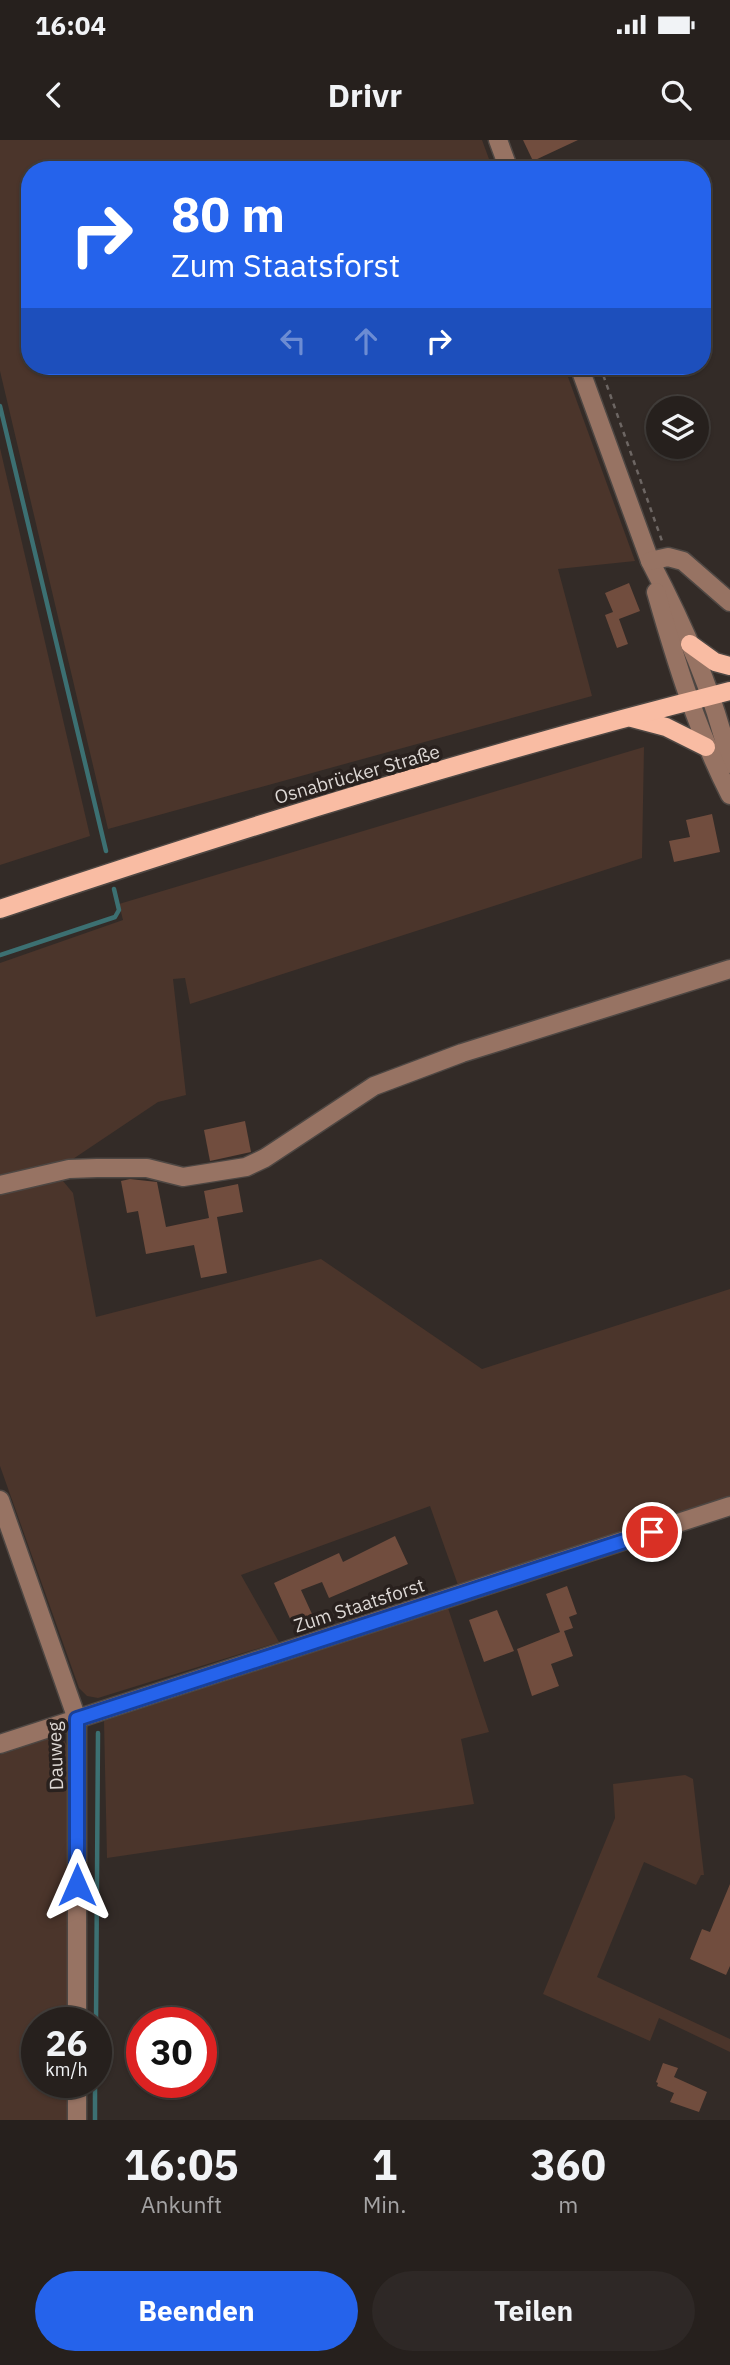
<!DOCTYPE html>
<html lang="de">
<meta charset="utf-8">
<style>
:root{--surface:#26201d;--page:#2e2826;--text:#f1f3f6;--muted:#a4a3a4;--line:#423e3b;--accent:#2563eb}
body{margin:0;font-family:"IBM Plex Sans",sans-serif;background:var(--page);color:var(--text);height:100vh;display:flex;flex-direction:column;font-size:26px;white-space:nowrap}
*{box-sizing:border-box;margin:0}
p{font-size:23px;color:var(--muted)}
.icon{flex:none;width:38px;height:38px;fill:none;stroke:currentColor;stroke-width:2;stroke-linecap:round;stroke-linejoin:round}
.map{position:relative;height:1980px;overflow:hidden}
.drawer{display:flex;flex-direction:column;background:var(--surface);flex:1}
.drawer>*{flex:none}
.guide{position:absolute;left:21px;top:21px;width:690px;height:214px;border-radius:28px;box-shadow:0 2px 5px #0004,0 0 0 2px var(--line);background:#2563eb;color:#fff;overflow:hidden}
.buttons{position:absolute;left:646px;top:256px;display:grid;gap:14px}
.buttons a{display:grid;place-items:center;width:63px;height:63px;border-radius:50%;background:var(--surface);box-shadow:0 2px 5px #0004,0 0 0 2px var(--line);font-size:35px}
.speed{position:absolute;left:21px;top:1867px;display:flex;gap:14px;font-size:35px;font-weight:700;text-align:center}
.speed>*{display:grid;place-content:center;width:91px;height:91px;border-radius:50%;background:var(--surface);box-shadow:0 2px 5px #0004,0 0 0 2px var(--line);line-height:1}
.speed small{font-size:18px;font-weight:400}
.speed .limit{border:10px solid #d22;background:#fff;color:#111}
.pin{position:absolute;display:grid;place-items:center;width:60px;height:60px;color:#fff;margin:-30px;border:4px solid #fff;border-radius:50%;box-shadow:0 2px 7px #0007}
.me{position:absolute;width:77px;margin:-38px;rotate:0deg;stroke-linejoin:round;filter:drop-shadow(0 0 5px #0008)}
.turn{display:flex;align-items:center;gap:24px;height:147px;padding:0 35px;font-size:32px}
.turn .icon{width:91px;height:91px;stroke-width:2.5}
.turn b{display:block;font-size:49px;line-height:60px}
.lanes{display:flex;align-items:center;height:66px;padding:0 35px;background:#0003;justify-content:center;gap:35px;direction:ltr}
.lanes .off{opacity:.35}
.eta{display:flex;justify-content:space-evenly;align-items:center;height:119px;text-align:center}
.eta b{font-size:42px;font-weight:800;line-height:49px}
.action{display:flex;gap:14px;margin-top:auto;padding:14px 35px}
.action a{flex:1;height:80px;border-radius:42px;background:var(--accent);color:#fff;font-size:28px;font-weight:800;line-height:80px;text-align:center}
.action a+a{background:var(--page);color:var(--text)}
.status{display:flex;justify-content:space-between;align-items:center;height:49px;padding:0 35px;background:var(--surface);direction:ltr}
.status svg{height:19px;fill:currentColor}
header{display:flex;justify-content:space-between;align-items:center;height:91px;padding:0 35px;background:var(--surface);font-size:32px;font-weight:800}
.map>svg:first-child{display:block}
.green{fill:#4b352b}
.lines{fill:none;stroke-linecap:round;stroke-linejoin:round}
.stream{stroke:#3c7072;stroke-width:4.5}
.building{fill:#714d3e}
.minor-casing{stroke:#4e4743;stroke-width:21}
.major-casing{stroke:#4e4743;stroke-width:21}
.path{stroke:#6d6663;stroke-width:2.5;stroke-dasharray:5 5;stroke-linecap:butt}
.minor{stroke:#977363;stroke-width:18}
.major{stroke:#f9bca3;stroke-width:18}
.route-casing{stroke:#184099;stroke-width:18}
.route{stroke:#2563eb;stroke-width:12}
.labels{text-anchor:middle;stroke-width:7;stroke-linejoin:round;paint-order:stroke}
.street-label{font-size:19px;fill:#ddd8d5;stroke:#29211e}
</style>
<div class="status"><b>16:04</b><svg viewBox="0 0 49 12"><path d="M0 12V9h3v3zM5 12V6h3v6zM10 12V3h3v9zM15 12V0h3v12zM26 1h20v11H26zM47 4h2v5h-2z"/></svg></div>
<header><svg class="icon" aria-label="back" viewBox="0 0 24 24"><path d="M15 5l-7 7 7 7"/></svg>Drivr<svg class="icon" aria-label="search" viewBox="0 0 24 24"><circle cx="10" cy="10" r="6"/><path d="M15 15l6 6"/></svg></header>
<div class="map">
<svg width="730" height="1980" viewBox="0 0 730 1980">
<rect width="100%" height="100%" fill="#332b27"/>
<g class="green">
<path d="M0,0H482L493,30H30V226H564L635,421L558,429L592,556L108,689L0,231Z"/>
<path d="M0,308L90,696L0,725Z"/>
<path d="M644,607L642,718L190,864L185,838L173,839L186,955L158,962L67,1023L0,1039V823L123,780L119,764Z"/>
<path d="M63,1041L73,1053L96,1177L321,1119L482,1229L730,1149V1357L458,1445L430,1366L241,1435L279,1502L98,1558L87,1556L79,1548L0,1326V1054Z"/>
<path d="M448,1468L489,1592L461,1599L474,1664L107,1718L104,1581Z"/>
<path d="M54,1597L63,1599L68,1607L71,1738L69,1883H37V1942L68,1943L67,1980H0V1615Z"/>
<path d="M685,1635L693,1639L704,1735H701L696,1745L644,1722L597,1837L730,1899V1912L659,1878L650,1901L543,1854L615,1678L613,1644Z"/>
</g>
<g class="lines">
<g class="stream">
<path d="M0,266L106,711"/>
<path d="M0,815L115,777L119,770L114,749"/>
<path d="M96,1883L98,1593"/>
<path d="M95,1980V1942"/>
</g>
</g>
<g class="building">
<path d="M523,0H578L533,21Z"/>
<path d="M629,443L640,471L619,479L628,504L617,508L605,475L613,472L605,453Z"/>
<path d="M712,674L720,712L674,722L669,701L690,697L686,680Z"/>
<path d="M245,981L251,1012L210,1021L204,990Z"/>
<path d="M130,1039L157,1042L166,1087L209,1078L204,1051L238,1044L243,1072L217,1077L227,1133L201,1138L194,1105L146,1114L138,1071L127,1073L121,1041Z"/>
<path d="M395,1396L408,1424L329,1458L322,1442L301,1450L312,1474L292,1483L274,1443L339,1413L343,1422Z"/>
<path d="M567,1446L577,1474L569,1477L573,1488L564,1491L573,1516L551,1524L559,1546L532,1556L517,1509L560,1492L546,1454Z"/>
<path d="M497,1470L514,1511L484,1522L469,1480Z"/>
<path d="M730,1744V1826L726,1835L690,1819L702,1789L710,1792Z"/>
<path d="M663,1923L678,1928L674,1937L707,1952L699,1972L670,1962L674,1953L657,1946L658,1943L656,1942Z"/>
</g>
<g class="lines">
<g class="minor-casing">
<g id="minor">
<path d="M498,0L509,30"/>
<path d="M579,226L650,421C684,486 714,553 730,624"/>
<path d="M650,421L668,417L683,421L730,462"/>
<path d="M656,452C676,522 697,590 730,655"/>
<path d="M0,1045L69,1029L97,1028H147L183,1037L246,1027L265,1018L374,946L462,913L730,829"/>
<path d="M0,1360L77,1579V1883"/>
<path d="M0,1604L730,1366"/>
<path d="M77,1942V1980"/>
</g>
</g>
<g class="major-casing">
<g id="major">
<path d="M690,504L715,522L730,526"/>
<path d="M632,578L666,587L706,607"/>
<path d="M0,769C241,688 484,613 730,551"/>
</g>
</g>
<path class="path" d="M600,226L662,401"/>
<use href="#minor" class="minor"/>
<use href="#major" class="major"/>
</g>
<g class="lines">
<g class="route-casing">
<path id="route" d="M77,1745V1579L652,1392"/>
</g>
<use href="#route" class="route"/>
</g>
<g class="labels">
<g class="street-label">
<text transform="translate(357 634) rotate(-16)" y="7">Osnabrücker Straße</text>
<text transform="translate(359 1465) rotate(-18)" y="7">Zum Staatsforst</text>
<text transform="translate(55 1616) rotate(-92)" y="7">Dauweg</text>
</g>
</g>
</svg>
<div class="buttons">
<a><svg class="icon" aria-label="layers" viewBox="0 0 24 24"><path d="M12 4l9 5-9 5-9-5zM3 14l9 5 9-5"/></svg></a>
</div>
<div class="speed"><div>26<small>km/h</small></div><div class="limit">30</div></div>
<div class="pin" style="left:652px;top:1392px;background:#d93025"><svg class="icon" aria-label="arrive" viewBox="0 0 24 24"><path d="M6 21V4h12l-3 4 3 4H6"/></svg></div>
<svg class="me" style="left:77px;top:1745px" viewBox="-20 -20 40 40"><path d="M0-17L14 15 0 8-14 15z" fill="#2563eb" stroke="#fff" stroke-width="4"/></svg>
<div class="guide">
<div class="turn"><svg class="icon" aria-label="right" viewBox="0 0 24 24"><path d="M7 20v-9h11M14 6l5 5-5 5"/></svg><div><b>80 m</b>Zum Staatsforst</div></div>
<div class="lanes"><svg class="icon off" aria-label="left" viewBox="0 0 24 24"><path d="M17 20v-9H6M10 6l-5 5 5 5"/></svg><svg class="icon off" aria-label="ahead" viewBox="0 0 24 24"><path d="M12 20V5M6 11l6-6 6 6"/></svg><svg class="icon" aria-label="right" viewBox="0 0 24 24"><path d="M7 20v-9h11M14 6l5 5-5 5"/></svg></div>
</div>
</div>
<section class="drawer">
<div class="eta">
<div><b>16:05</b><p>Ankunft</p></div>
<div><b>1</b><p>Min.</p></div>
<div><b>360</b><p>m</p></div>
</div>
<div class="action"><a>Beenden</a><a>Teilen</a></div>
</section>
